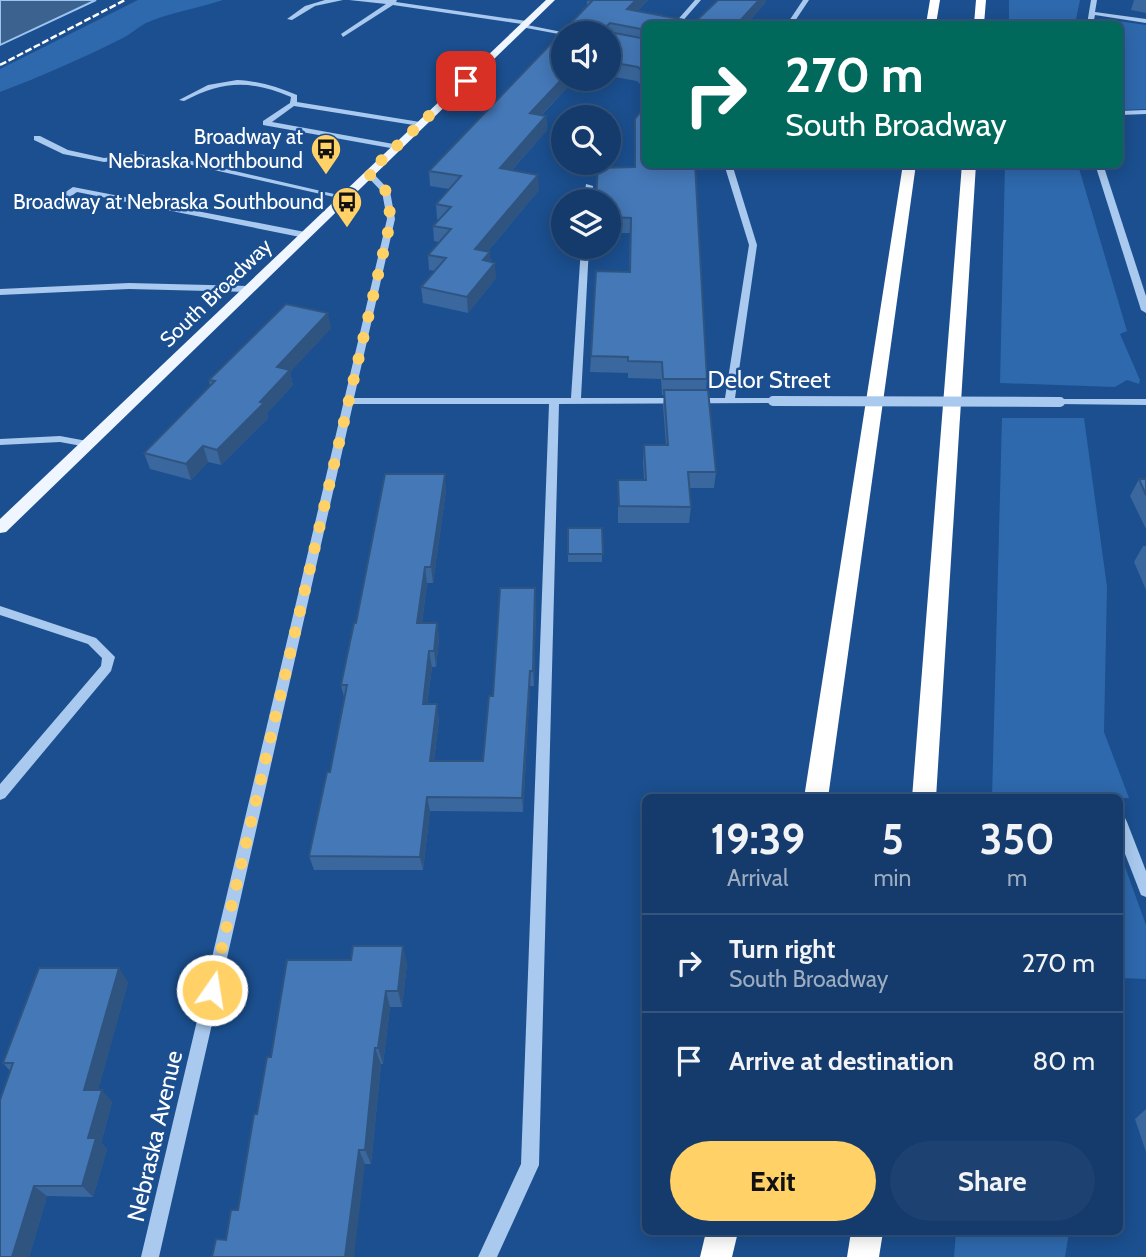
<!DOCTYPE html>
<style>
:root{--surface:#143b6b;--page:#1d4271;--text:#f1f3f6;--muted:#9dadc1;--line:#33557e;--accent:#ffd166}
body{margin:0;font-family:Cabin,sans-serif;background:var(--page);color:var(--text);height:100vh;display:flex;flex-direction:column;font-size:26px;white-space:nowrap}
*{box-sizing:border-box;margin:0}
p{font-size:23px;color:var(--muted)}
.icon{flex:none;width:38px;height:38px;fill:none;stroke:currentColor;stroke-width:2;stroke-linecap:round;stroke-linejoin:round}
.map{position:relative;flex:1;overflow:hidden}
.details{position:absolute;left:642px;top:794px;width:481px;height:441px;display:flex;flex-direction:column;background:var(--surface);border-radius:10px;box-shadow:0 4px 18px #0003,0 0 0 2px var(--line)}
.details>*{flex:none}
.top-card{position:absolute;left:642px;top:21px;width:481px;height:147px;border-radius:10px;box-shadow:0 4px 18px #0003,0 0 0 2px var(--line);background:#00695c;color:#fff;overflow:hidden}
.controls{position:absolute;left:551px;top:21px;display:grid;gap:14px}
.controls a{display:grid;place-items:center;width:70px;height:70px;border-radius:50%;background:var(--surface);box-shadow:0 4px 18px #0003,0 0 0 2px var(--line);font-size:35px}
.pin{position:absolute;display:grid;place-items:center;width:60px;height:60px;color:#fff;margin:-30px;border-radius:14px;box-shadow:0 4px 10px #0006}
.me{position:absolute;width:77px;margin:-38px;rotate:13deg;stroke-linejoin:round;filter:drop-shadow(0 0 5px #0008)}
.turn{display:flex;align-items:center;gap:24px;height:147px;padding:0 28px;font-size:32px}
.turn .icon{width:91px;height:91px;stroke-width:2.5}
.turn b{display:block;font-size:49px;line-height:60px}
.eta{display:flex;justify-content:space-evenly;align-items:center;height:119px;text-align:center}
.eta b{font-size:42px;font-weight:700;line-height:49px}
.button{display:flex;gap:14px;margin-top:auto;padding:14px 28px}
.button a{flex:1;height:80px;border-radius:42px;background:var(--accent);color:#111;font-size:28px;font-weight:700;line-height:80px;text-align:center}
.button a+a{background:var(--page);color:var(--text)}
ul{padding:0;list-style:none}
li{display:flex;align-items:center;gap:21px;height:98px;padding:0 28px;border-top:2px solid var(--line)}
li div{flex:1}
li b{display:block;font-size:26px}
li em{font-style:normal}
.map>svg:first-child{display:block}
.green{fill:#2e69ad}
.water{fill:#3c6290;stroke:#9cc4f0;stroke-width:2}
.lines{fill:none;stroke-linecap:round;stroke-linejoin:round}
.minor{fill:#a9c9ee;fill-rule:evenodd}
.major{fill:#f0f6ff;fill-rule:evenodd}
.highway{fill:#fff;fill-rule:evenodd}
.rail{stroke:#fff;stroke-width:2.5;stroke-dasharray:7 2.5;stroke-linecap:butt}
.minor-bridge{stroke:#a9c9ee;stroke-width:10}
.wall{fill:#3a679d}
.shaded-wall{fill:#305480}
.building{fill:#4478b7;stroke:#305480;stroke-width:2}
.route{stroke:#ffd166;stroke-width:12;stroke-dasharray:0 21.6}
.labels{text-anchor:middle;stroke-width:5;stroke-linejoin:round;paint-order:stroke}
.far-poi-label{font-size:21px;fill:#fff;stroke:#1b4f8f;text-anchor:end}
.far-street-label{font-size:21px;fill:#fff;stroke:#1b4f8f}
.street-label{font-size:24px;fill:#fff;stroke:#1b4f8f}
</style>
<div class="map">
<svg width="1146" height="1257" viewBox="0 0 1146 1257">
<rect width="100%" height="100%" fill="#1b4f8f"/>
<g class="green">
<path d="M138,0H223C197,9 171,12 146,23C138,27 131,34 123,38C83,58 42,76 0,92V69Z"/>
<path d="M1009,0H1080L1075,24H1009Z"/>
<path d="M1111,20L1146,25V109L1120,110V24H1100V21L1109,22Z"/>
<path d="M1005,165H1078L1127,331L1120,334L1140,380L1139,384L1127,380L1115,387L1000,383Z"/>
<path d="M1002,418H1084L1107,587L1104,732L1129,798H992Z"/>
<path d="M1120,853L1146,925V979L1120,978Z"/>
<path d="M956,1232H1069L1065,1257H954Z"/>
</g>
<path class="water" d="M0,0H96L0,45Z"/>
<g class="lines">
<g class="minor">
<path d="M325,0H343L315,6L292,20L287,19L305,6Z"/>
<path d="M349,0H397L396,2L526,21L529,23L527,25L567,33L564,35L521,27L522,24L393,5L343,37L341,34L386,4Z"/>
<path d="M695,0H701L680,24H674Z"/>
<path d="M803,0H809L793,24H787Z"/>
<path d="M1091,0H1097L1095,12L1146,19V23L1095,15L1093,24H1087Z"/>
<path d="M237,80C259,81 277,87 297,95V102L420,122L424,124L420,126L294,106L272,122L399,145L400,147L396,149L263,125V121L290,103L291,97C250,80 224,80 184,101L179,100L208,85Z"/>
<path d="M1146,110V114L1120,115V111Z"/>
<path d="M34,136H40L68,150L104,158L136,154L183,159L347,197L343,199L183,163L136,158L104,162L63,154L34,140Z"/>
<path d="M724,164H732L757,245L735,398H773L777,399V403L559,404L539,1165L497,1257H478L521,1164L549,404H353L159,1257H141L387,219L382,192L364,173L371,171L390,191L395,219L354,398H571L581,247H589L581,398H725L749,245Z"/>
<path d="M1095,164H1103L1146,296V313L1141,310Z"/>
<path d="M586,184L593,186L592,201H584Z"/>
<path d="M73,187L305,232L309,235L305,238L77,192L57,206H51V202Z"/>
<path d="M129,283L249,286L253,289L249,292L129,289L0,295V289Z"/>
<path d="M1060,399H1146V405L1056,404V400Z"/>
<path d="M60,436L87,441L92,444L87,447L60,442L0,445V439Z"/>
<path d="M0,606L96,638L115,657L111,671L5,798L0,800V784L101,666L102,658L88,644L0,615Z"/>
<path d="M1120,816L1125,818L1127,822L1146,871V897L1141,895L1120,841Z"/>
</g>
<path class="major" d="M546,0H555L6,532L0,533V519Z"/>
<g class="highway">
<path d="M930,0H940L936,24H926Z"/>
<path d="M976,0H986L984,24H974Z"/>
<path d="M903,164H916L828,798H804Z"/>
<path d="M962,164H976L936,798H912Z"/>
<path d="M706,1232H738L732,1257H700Z"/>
<path d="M851,1232H883L879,1257H847Z"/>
</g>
<path class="rail" d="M0,65L125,0"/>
<path class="minor-bridge" d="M773,401L1060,402"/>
</g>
<g class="wall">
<path d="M648,0L637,11L695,22L766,2L747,24H646V90L637,81L609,76V33H564V79H575L542,115L546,116L547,130L512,170L539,190L488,251L496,278L468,313L423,303L421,287L435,271L429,270L428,255L439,242L434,241L433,226L439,220L437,219L436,204L449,189L430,186L429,171L587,7V1Z"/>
<path d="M1134,0H1146V13L1131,10Z"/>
<path d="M634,167L707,379L706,390L716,472L714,488H689L691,507L689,523H618V480H644L643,462L644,445H666L663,406L664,395H662L661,379L628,378V373L590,372L591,356L629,272L630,233H609V201H596L598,168Z"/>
<path d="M331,328L290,372L293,385L267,413L268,418L221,465L208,462L191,480L150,469L144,453L210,386L209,380Z"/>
<path d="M1139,479H1146V529L1130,496Z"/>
<path d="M446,490L433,583H427L422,623H437L439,639L436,667H432L427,704L439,719L434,761H483L493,696L536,603L534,686H530L523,812L430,811L423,870H314L309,856L330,772L344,697L341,685L356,623Z"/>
<rect x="568" y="528" width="34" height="34"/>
<path d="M1143,546H1146V590L1134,562Z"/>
<path d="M407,963L402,1007H390L383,1064H381L371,1164H365L226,1240L238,1210L257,1114L271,1057Z"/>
<path d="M128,982L98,1090L112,1102L101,1143L107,1149L93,1197L47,1196L29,1257H0L10,1071L3,1063Z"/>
<path d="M1146,1109V1152L1135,1119Z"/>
</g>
<g class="shaded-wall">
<path d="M636,0H648L626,22L627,9Z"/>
<path d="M759,0H766V2L747,24H737Z"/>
<path d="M564,77V79H575L530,127V113Z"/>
<path d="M546,116L547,130L500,183V168Z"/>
<path d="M538,175L539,190L476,265L475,249Z"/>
<path d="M490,252L491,267L483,260Z"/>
<path d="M495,263L496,278L468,313L467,297Z"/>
<path d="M328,313L331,328L290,372L293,385L267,413L268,418L221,465L217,450L260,402L277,367Z"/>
<path d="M203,446L208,462L191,480L186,464Z"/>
<path d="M445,474L446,490L433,583L431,567Z"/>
<path d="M425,567L427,583L420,638L417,623Z"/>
<path d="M535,588L536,603L534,686L533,671Z"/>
<path d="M437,623L439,639L436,667L434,651Z"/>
<path d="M429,651L432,667L425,718L423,704Z"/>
<path d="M530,671V686L523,812L522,798Z"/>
<path d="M437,704L439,719L432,776L430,761Z"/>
<path d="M427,797L430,811L423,870L420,857Z"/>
<path d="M403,946L407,963L402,1007L398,991Z"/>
<path d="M119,968L128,982L95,1102L84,1090Z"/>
<path d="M386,991L390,1007L383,1064L378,1048Z"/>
<path d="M375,1048L381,1064L371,1164L365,1150Z"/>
<path d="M102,1090L112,1102L101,1143L107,1149L93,1197L82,1186L88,1138Z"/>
<path d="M359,1150L365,1164L354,1257H345Z"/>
<path d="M34,1186L47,1196L29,1257H12Z"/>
</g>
<g class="building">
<path d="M588,0H636L627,9L695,22L718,0H759L737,24H646V30L610,23L607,26L609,32L646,39V75L638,67L609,62V33H564V77L530,113L546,116L500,168L538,175L475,249L490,252L483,260L495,263L467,297L421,287L446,258L428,255L451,229L433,226L451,207L436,204L461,176L429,171L592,1Z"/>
<path d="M646,105V164H695L707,379H663L662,362L628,361V357L591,356L596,271L630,272L631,218L609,217V201H599V197H596L598,168L635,167V119Z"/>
<path d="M286,304L328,313L277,367L290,370L260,402L264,403L217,450L203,446L186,464L144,453L215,381L209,380Z"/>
<path d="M664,390H708L716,472H688L691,507L619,506L618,480H646L644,445H668Z"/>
<path d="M385,474H445L431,567H425L417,623H437L434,651H429L423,704H437L430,761H483L489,696H493L500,588H535L533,671H530L522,798L427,797L420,857L309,856L327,772H330L347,685H341L347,656L354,623H356Z"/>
<path d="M1139,479H1146V495Z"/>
<path d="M568,528H602L603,554H568Z"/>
<path d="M353,946H403L398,991H386L378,1048H375L365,1150H359L345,1257H212L216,1239L226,1240L231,1210H238L254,1114H257L267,1057H271L287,960H351Z"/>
<path d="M39,968H119L84,1090H102L88,1138H96L82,1186H34L12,1257H0V1100L13,1063H3Z"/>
</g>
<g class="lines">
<path class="route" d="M212,990L391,219L386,191L368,173L466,81"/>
</g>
<defs>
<g id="bus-pin" transform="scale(1.575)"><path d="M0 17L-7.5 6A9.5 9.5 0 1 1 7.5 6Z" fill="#ffd166" stroke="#1b4f8f"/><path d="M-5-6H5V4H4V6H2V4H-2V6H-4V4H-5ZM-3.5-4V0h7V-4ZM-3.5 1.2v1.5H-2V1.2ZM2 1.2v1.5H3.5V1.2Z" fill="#111"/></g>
</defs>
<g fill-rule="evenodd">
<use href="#bus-pin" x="326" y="149"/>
<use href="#bus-pin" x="347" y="202"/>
</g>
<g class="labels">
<g class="far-poi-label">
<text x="303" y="144">Broadway at<tspan x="303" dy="24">Nebraska Northbound</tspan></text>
<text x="324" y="209">Broadway at Nebraska Southbound</text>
</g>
<g class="far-street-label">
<text transform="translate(216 293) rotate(-44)" y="7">South Broadway</text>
</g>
<g class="street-label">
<text x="769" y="388">Delor Street</text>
<text transform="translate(155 1136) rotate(-77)" y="8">Nebraska Avenue</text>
</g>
</g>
</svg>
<div class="controls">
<a><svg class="icon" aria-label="sound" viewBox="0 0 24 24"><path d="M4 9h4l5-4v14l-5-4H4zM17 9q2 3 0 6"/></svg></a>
<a><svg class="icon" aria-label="search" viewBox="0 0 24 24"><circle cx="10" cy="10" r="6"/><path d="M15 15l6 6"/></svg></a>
<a><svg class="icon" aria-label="layers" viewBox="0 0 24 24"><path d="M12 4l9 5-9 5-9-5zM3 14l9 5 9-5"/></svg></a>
</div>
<div class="pin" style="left:466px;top:81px;background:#d93025"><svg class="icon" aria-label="arrive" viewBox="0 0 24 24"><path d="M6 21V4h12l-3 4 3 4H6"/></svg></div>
<svg class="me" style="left:212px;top:990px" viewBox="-20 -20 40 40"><circle r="17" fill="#ffd166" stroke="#fff" stroke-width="3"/><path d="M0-11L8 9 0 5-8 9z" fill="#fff"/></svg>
<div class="top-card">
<div class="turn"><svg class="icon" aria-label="right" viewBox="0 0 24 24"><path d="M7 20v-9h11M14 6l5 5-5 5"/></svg><div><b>270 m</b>South Broadway</div></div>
</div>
<section class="details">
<div class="eta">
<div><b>19:39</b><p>Arrival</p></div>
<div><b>5</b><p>min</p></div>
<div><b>350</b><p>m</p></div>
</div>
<ul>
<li><svg class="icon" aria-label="right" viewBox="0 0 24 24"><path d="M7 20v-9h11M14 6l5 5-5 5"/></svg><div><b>Turn right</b><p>South Broadway</p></div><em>270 m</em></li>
<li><svg class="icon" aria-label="arrive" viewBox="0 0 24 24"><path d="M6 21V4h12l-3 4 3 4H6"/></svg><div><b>Arrive at destination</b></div><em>80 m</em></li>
</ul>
<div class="button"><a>Exit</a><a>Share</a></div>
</section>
</div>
